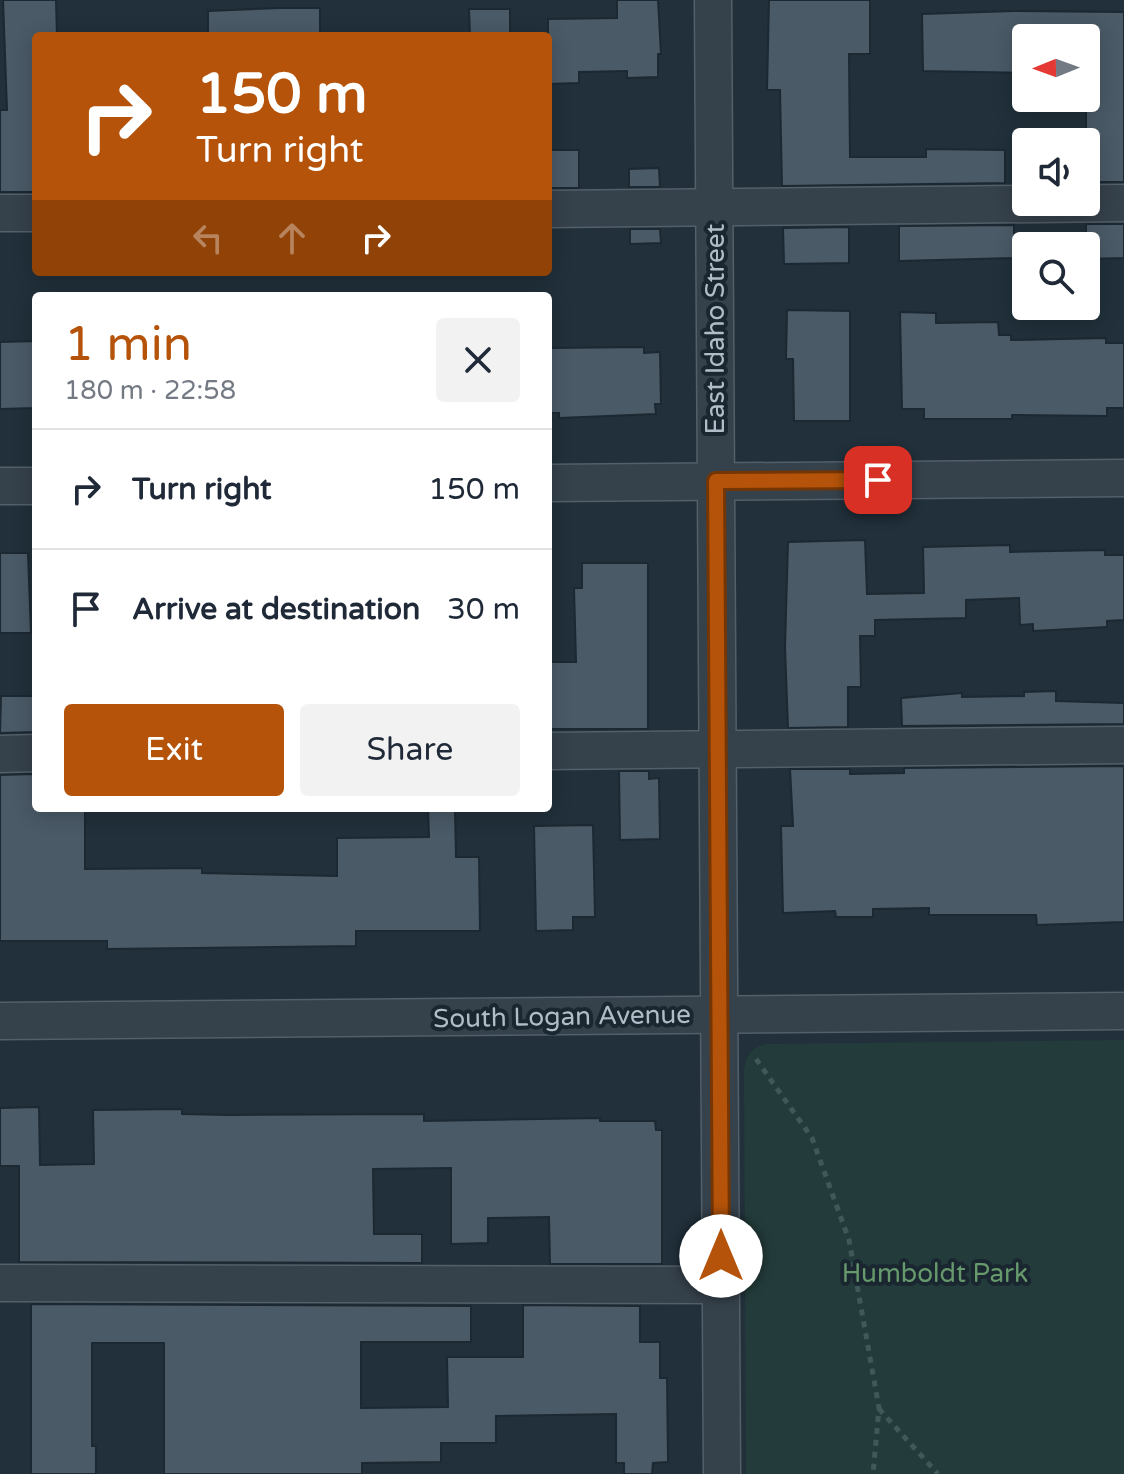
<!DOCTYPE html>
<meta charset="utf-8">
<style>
:root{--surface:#fff;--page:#f2f2f3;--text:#1f2937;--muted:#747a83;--line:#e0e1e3;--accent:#b45309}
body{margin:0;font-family:"Varela Round",sans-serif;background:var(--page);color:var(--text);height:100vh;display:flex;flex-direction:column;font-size:30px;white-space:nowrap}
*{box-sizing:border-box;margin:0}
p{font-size:26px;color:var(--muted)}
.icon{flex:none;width:44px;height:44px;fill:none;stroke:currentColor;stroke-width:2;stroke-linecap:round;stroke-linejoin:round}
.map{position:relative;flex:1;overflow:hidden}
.panel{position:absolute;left:32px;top:292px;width:520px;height:520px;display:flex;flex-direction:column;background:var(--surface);border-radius:8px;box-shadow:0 4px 20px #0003}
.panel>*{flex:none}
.guide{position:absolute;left:32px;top:32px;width:520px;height:244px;border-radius:8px;box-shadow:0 4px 20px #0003;background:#b45309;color:#fff;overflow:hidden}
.needle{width:52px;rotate:269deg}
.tools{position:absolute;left:1012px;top:24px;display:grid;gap:16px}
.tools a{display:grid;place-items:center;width:88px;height:88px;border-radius:8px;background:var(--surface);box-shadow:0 4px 20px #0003;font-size:40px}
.pin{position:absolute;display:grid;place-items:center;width:68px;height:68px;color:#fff;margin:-34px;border-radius:16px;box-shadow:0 4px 12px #0006}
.me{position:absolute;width:88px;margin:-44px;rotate:0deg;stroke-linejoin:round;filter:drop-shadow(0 0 6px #0008)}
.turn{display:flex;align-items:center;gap:28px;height:168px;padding:0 32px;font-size:36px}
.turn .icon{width:104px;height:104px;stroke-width:2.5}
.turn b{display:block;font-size:56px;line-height:68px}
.lanes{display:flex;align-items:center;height:76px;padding:0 32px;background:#0003;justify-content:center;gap:40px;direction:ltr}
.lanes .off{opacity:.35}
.round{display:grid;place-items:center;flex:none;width:84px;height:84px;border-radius:8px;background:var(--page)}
.head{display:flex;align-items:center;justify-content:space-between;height:136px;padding:0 32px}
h1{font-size:48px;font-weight:600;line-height:60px;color:var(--accent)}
.button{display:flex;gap:16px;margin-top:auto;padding:16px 32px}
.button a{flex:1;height:92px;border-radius:8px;background:var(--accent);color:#fff;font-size:32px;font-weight:600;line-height:92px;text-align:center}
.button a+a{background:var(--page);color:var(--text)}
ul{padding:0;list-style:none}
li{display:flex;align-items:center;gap:24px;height:120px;padding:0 32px;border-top:2px solid var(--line)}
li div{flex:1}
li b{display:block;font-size:30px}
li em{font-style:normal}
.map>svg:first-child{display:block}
.green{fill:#233c3b}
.building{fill:#4a5a67;stroke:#1c2832;stroke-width:2}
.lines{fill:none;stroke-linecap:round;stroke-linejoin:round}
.minor-casing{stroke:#535f69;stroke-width:39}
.path{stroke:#415858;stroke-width:5;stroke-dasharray:6 6;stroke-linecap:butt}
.minor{stroke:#35414b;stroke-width:36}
.route-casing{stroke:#753606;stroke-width:20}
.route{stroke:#b45309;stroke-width:14}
.labels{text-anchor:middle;stroke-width:8;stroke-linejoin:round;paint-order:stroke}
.street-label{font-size:26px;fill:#b0bcc7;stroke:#1a2630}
.park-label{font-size:26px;fill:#66996b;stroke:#1a2630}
</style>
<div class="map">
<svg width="1124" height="1474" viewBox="0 0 1124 1474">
<rect width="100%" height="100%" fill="#21303b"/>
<path class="green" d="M1124,1040V1474H746L744,1073C745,1056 751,1047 768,1044Z"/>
<g class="building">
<path d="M3,0H56L57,36H36V192H0V110H7Z"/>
<path d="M617,0H658L661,54H658V77L627,78V71L579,72V83L548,84V19L617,18Z"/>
<path d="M769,0H870V54H849L850,157H926V149L1005,150V183L782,186L780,90H767Z"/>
<path d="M279,8H320V36H208V11Z"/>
<path d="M469,9H510V36H470Z"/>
<path d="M1014,11L1124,12V182H1086V38H1026V73L923,71L922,14Z"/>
<rect x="548" y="150" width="31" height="38"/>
<path d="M659,168L660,187H629V169Z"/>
<path d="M1086,224H1124V258L1086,259Z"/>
<path d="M1014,225V258L899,261V226Z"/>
<path d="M849,227V263L784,264L783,228Z"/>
<path d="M630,229H660L661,243L630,244Z"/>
<path d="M787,310L850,311V421H794L793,359H786Z"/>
<path d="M900,312L936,313V323L998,322L999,335H1011V340L1106,338V343H1124V408H1107V416L1012,415V419H924V409H902Z"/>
<path d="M36,341V408L0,409V342Z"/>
<path d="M644,347V353L660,352L661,404H655L656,414L559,418V413H548V348Z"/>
<path d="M865,540L867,594L924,593L923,547L1010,545V552L1105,550V555H1124V620L1107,621V627L1033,631V624L1020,625L1019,598L966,600V618L875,620V636H860L861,687H848V727L788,728L785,647L788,542Z"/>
<path d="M0,553H28L31,633H0Z"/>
<path d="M582,563H648V729H548L550,662H576L574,588H582Z"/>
<path d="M1056,691V701L1124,703V724L902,726L901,698L962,693V697L1024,696V692Z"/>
<path d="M1,696H36V732L0,733Z"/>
<path d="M1124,766V922L1037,925L1036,915H929V908L873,909V917H836L835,911L783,913L781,826H793L790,769H850V774L904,773V768Z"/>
<path d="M619,771H649V779L659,778L660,839L620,840Z"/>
<path d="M33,774L34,808H85V869L202,868V873L337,876V838L429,837L428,808H455L456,857H479L480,931H356V946L107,949V941H0V775Z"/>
<path d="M593,825L595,917H573V930L536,931L534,826Z"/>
<path d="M39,1107L40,1165L94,1164L93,1110L182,1109V1114L229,1115L424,1114V1121L600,1118V1121H655L656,1130H662V1264H550L549,1217L488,1218V1243L451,1244V1168L373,1169L374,1234H422V1263L19,1262V1166H0V1108Z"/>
<path d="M31,1304L471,1306V1342H361V1408L448,1407L447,1357H523V1305L640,1306V1342H660V1378H667L668,1462L653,1463L652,1474H624V1463H616V1414L496,1416V1443H441V1462L362,1463V1474H164V1343H92V1446H96V1474H31Z"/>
</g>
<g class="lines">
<g class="minor-casing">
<g id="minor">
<path d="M713,0L722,1474"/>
<path d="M548,209L1124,203"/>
<path d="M0,213H36"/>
<path d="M548,483L1124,478"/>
<path d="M0,486H36"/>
<path d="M548,751L1124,745"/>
<path d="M0,754L36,753"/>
<path d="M0,1021L1124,1011"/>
<path d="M0,1283L721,1285"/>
</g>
</g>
<g class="path">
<path d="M756,1059L812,1138L849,1240L879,1408L873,1474"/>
<path d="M879,1409L938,1474"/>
</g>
<use href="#minor" class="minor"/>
</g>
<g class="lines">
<g class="route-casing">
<path id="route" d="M721,1256L716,481L878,480"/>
</g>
<use href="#route" class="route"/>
</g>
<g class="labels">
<g class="street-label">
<text transform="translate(715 329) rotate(-90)" y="9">East Idaho Street</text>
<text transform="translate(562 1016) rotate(-1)" y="9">South Logan Avenue</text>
</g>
<g class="park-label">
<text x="935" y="1282">Humboldt Park</text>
</g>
</g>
</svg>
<div class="tools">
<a><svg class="needle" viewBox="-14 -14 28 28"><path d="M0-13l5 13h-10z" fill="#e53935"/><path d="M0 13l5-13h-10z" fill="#747a83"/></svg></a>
<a><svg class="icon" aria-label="sound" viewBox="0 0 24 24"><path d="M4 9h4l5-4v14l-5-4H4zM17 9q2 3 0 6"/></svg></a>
<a><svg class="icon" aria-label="search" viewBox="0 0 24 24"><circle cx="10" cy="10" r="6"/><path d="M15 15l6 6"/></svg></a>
</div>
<div class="pin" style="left:878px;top:480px;background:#d93025"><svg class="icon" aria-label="arrive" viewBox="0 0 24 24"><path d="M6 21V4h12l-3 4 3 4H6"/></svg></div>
<svg class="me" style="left:721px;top:1256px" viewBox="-20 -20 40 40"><circle r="19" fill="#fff"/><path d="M0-13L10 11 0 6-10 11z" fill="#b45309"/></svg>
<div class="guide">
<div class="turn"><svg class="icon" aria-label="right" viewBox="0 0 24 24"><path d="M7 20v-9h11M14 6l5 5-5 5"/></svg><div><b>150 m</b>Turn right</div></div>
<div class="lanes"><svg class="icon off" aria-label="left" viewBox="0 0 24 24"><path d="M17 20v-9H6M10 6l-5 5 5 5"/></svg><svg class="icon off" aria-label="ahead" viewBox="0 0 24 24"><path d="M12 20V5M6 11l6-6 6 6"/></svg><svg class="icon" aria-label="right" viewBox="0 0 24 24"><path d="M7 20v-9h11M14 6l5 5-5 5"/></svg></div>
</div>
<section class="panel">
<div class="head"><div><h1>1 min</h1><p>180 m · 22:58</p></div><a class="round"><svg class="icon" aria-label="close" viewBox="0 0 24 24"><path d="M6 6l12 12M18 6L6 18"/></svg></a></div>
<ul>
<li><svg class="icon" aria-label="right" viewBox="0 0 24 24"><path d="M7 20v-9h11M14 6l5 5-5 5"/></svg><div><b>Turn right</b></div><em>150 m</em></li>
<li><svg class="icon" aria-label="arrive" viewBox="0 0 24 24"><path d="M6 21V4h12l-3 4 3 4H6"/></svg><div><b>Arrive at destination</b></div><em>30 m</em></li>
</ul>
<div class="button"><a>Exit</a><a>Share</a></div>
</section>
</div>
